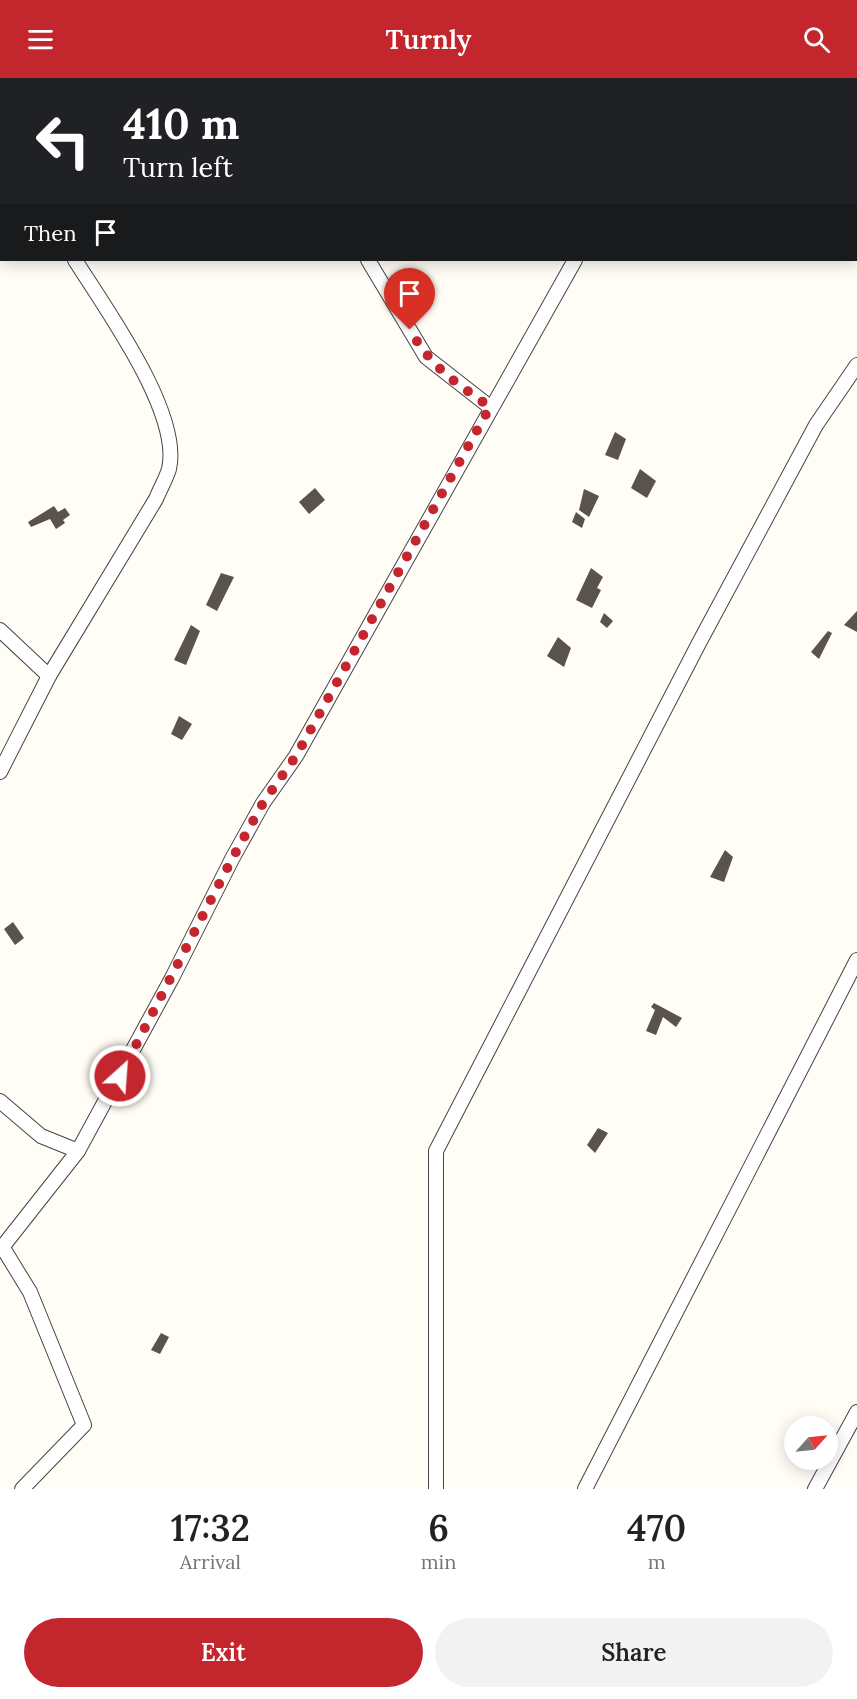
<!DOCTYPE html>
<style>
:root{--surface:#fff;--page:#f2f2f2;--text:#222;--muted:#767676;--accent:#c4262e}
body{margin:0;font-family:Lora,serif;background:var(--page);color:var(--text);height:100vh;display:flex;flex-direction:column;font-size:22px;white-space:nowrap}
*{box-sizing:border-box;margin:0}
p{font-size:20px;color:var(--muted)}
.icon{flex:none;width:33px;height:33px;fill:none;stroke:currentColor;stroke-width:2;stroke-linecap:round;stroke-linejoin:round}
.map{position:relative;height:1411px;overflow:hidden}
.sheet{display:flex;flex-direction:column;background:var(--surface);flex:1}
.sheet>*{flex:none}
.top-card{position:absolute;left:0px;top:0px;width:858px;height:183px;box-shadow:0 3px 15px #0003;background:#202124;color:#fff;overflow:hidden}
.needle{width:39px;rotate:63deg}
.controls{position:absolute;left:784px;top:1338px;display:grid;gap:12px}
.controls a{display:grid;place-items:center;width:54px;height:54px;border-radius:50%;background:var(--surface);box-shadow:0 3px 15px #0003;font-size:30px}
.pin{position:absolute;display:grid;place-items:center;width:51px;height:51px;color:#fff;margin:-62px -26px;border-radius:50% 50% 50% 0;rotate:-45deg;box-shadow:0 0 6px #0007}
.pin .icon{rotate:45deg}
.me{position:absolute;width:66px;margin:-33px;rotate:26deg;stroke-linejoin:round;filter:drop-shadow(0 0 4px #0008)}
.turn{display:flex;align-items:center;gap:21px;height:126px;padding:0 24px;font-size:27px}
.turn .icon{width:78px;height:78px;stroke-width:2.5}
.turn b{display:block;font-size:42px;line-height:51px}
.then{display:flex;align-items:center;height:57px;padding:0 24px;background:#0003;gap:12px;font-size:22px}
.eta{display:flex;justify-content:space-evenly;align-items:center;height:102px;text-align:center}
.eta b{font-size:36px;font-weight:600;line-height:42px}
.button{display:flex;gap:12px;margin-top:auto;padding:12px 24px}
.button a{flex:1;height:69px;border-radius:36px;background:var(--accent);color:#fff;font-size:24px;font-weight:600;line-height:69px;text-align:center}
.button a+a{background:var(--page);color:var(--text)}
header{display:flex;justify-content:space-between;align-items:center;height:78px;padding:0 24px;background:var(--accent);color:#fff;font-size:27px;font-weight:600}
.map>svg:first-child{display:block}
.building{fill:#5a524d}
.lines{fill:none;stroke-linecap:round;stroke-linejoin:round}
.street-casing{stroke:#444;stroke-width:16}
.street{stroke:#fff;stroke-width:14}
.route{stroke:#c4262e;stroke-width:10;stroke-dasharray:0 18}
</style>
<header><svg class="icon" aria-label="menu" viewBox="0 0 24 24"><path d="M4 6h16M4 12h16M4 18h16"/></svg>Turnly<svg class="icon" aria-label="search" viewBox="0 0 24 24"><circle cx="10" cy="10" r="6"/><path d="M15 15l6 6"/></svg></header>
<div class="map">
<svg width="857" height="1411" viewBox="0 0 857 1411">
<rect width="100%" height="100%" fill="#fffdf5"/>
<g class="building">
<path d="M615,354L626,361L618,382L605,377Z"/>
<path d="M640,391L656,403L647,420L631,410Z"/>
<path d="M315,410L325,422L309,436L299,424Z"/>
<path d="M584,411L599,418L589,439L579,432Z"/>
<path d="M54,428L58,434L65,430L70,437L63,442L65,445L56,451L50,441L31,449L28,444Z"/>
<path d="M576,434L585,441L582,450L572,444Z"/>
<path d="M591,490L603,499L597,510L601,512L592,530L576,522Z"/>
<path d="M221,495L234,499L217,533L206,527Z"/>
<path d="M857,533V554L844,547Z"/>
<path d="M604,535L613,543L607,550L600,544Z"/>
<path d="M191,547L200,553L186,587L174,582Z"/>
<path d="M828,553L832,555L819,581L811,574Z"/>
<path d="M558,559L571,570L564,589L547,578Z"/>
<path d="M179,638L192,646L182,662L171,656Z"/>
<path d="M725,772L733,779L724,804L710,799Z"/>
<path d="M13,844L24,860L15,867L4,851Z"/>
<path d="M654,925L682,940L676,949L663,939L656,957L646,953L655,932L651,929Z"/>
<path d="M598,1050L608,1055L595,1075L587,1067Z"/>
<path d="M161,1255L169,1259L160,1276L151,1272Z"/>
</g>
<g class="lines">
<g class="street-casing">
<g id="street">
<path d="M263,0L264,2"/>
<path d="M558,0L559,2"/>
<path d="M677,2V0"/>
<path d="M0,58L2,60"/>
<path d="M368,182L426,279L490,329"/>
<path d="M0,552L49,598"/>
<path d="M0,694L49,598L156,421C160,411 166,401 169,391C182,335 105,230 75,182"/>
<path d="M0,1023L41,1058L78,1073"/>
<path d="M3,1170L30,1214L84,1347L22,1411"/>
<path d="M0,1172L78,1073L172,900L232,781L263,725L296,678L575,182"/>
<path d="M436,1411V1073L699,565L816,347L857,287"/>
<path d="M585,1411L857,882"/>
<path d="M815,1411L857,1334"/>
</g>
</g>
<use href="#street" class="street"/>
</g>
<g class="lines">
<path class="route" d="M120,998L232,781L263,725L296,678L490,329C455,304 432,290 410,252"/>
</g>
</svg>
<div class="controls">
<a><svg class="needle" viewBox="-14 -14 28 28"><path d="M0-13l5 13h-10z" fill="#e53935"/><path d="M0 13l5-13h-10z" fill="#767676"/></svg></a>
</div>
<div class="pin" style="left:410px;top:252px;background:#d93025"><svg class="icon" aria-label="arrive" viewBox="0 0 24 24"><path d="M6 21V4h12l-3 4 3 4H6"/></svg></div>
<svg class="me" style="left:120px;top:998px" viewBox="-20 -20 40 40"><circle r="17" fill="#c4262e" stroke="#fff" stroke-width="3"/><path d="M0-11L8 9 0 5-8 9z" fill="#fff"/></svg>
<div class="top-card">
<div class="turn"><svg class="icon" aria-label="left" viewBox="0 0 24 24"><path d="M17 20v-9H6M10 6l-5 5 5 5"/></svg><div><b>410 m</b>Turn left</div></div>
<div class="then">Then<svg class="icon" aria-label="arrive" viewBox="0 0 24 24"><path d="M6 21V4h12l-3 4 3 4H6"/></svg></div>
</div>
</div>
<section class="sheet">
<div class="eta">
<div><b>17:32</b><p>Arrival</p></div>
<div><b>6</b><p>min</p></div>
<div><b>470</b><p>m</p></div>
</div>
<div class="button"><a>Exit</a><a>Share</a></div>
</section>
